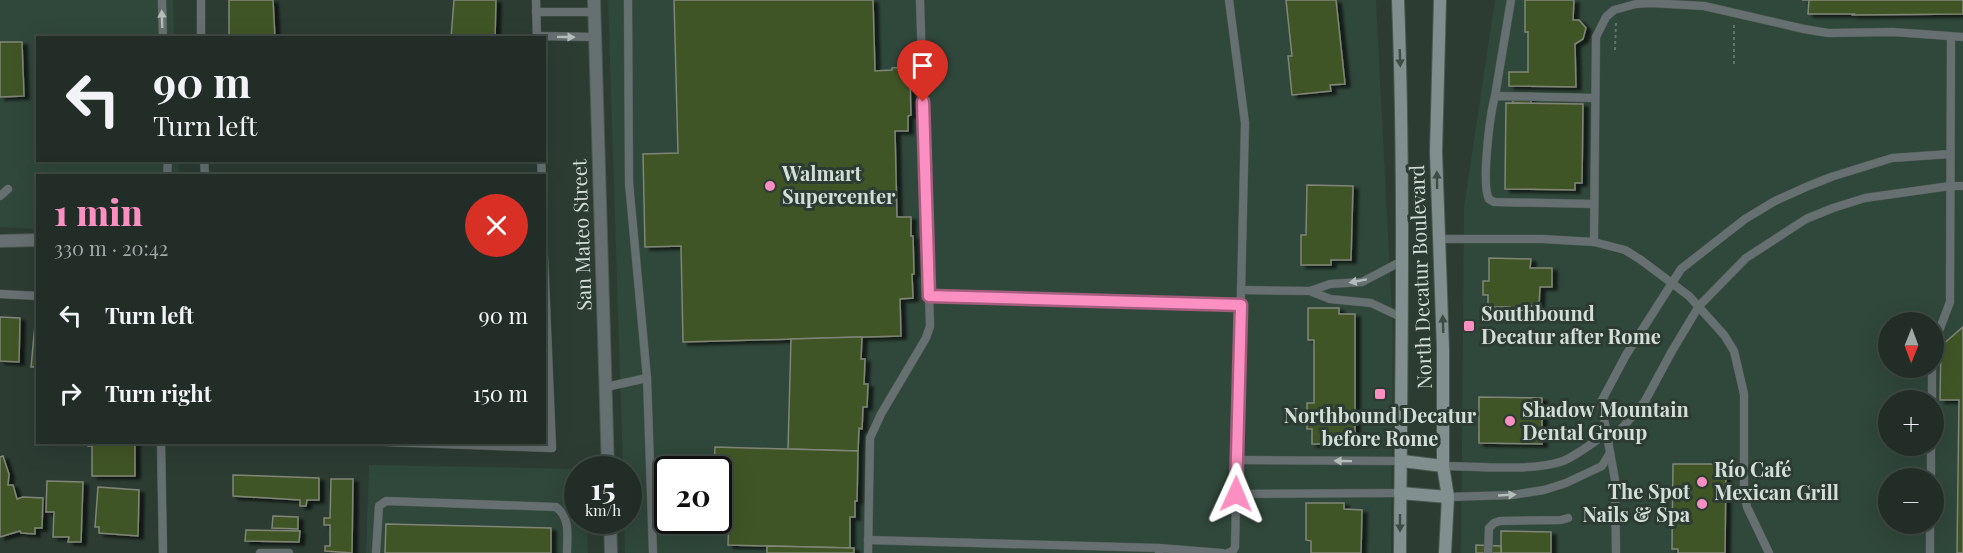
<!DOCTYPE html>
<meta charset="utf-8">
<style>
:root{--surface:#212d26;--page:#2d3932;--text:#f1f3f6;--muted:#a2a8a7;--line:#3e4943;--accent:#fc8fc1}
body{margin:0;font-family:"Playfair Display",serif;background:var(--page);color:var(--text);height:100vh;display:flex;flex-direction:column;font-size:22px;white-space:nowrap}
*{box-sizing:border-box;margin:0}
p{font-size:20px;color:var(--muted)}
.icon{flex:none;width:33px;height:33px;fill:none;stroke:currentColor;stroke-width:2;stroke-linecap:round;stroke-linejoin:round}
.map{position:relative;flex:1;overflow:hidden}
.sheet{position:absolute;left:36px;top:174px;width:510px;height:270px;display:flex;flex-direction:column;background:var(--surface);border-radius:0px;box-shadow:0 6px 24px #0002,0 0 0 2px var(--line)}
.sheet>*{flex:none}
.hud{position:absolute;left:36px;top:36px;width:510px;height:126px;border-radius:0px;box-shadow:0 6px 24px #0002,0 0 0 2px var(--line);background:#212d26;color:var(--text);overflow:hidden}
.needle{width:39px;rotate:181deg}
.tools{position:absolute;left:1878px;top:312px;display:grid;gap:12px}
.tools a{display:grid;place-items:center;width:66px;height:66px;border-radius:50%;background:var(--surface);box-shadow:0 6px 24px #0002,0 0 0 2px var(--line);font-size:30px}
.speed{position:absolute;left:564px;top:456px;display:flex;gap:12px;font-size:30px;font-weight:700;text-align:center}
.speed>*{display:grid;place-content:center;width:78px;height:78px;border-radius:50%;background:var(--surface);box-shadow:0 6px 24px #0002,0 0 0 2px var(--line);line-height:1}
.speed small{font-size:15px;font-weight:400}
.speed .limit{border:3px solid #111;border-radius:9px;background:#fff;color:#111}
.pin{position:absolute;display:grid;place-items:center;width:51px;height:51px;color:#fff;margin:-62px -26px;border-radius:50% 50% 50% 0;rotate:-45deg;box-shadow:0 0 6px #0007}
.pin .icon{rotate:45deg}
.me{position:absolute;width:66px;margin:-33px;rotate:1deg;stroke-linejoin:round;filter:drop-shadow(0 0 4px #0008)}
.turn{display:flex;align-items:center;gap:21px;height:126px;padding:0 18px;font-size:27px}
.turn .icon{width:78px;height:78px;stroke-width:2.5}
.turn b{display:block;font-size:42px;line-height:51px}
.round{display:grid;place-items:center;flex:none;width:63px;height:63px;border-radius:32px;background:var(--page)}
.headline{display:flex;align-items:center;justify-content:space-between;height:102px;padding:0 18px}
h1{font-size:36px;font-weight:800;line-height:45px;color:var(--accent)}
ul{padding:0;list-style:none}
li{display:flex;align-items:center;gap:18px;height:78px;padding:0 18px}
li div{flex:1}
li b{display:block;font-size:22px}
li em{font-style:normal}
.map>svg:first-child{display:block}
.built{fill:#30473b;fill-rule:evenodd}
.building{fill:#415425;stroke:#7f8677;stroke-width:1.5;filter:url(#shadow)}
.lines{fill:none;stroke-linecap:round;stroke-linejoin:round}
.lane-casing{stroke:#4a5951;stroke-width:9}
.street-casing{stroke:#4a5951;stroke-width:14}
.secondary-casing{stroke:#4a5951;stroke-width:14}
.path{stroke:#65736b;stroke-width:2;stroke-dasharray:3 3;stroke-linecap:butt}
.lane{stroke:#677070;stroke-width:8}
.street{stroke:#677070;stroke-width:12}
.secondary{stroke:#818f8f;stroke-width:12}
.oneway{fill:#b3bdb9}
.oneway2{fill:#3d4d45}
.route-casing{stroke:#a45d7d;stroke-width:15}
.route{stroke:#fc8fc1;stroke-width:10}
.poi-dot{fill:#fc8fc1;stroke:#2c3c33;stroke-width:2}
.labels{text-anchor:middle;stroke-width:6;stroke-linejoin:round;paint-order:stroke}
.poi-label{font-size:20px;font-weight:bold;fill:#d4ded8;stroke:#2c3c33;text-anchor:start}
.street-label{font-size:20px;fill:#d4ded8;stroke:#2c3c33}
</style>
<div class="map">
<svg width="1963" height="553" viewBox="0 0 1963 553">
<defs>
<filter id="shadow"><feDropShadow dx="5" dy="3" stdDeviation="1.5" flood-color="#0009"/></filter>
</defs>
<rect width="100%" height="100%" fill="#2c3c33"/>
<g class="built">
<path d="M0,0H173L174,37L38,38V160L178,161L179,175L38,176L37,229L0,227Z"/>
<path d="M608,0H1376L1393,334L1391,553H625L624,521L628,520V470L623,469ZM668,470H718V520H668Z"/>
<path d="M1495,0H1963V553H1461L1464,207ZM1888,322H1934V368H1888ZM1888,400H1934V446H1888ZM1888,478H1934V524H1888Z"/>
<path d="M369,465L584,469L578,470V520L587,521L588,553H366Z"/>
</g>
<g class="building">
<path d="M229,0H273L275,38H229Z"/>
<path d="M454,0H496L495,38H451Z"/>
<path d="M674,0H873L875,71L892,70V68L906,67L907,79H910L911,115L908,116V131H895L897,217H911V236H913L914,274H912L913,298L900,299L901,336L683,342L681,246L645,247L643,154L678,153Z"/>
<path d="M1286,0H1336L1345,84L1330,85L1331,91L1292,95L1288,56H1292Z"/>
<path d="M1525,0H1574L1573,20H1579L1586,28L1583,39L1575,44L1576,87L1509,86V72H1528V32H1525Z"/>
<path d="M1802,0H1963V14L1853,15L1854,14H1808L1809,0Z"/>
<path d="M0,42H22L24,96L0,97Z"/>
<path d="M1513,93H1531V104L1513,103Z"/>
<path d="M1506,103L1583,104L1582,183H1575V190L1505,189Z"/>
<path d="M1307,185L1353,186L1351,260H1331V265H1301V235H1306Z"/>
<path d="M1489,258L1531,259L1530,268H1552V287H1540L1539,306H1521V312H1510V307H1488V295H1483V281H1489Z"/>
<path d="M1308,308H1339V314H1355V444H1312V429H1307V403H1314V340H1308Z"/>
<path d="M0,317L20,318L19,362L0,361Z"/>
<path d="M35,325L38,326V367H31Z"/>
<path d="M1963,327V553H1957L1959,400H1940L1941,346Z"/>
<path d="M856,337H862L861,359H865L864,384H868L867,407H863L862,429L859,428L858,451L788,449L791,339Z"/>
<path d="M1479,397L1542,398V444L1479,443Z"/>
<path d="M88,442H135V476H92V446H88Z"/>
<path d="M715,447L858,451L857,501H855V517H850V548L728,545L730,484H718V470H714Z"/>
<path d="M3,456L9,474L8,485H13L17,499L23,497L43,498L42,528H35V534L21,533L20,531L0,537V457Z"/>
<path d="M1673,464H1726L1725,553H1678V549H1672Z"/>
<path d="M233,475L319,478V500H307L306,506H300V500L233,496Z"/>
<path d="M331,479H353L352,553L325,551V546H330V525H324V518H330Z"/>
<path d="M47,481L83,482L81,542H68L69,537H53L54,512H46Z"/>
<path d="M98,487L139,490L138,536L99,533V527H95Z"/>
<path d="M1306,503H1344V509L1362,510L1361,553H1311V541L1306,540Z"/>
<path d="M273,516L298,517V529L272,528Z"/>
<path d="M386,524L551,528V553H385Z"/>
<path d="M246,530L300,531L299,542L245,541Z"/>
<path d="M1501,531L1551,532V553H1501Z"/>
<path d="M1476,545L1501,546V553H1476Z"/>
<path d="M767,546L854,548V553H767Z"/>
</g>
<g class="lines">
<g class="lane-casing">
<g id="lane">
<path d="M162,0L163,38"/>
<path d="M201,0V38"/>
<path d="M536,0L537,38"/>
<path d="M628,0L629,183L647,378L653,553"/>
<path d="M536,12H594"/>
<path d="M537,36L595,37"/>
<path d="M1495,96L1511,0"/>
<path d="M204,160L205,176"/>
<path d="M541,160L542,176"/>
<path d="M167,176L168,160"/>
<path d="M0,196L8,189"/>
<path d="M1594,204L1494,202L1489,199C1481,185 1490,114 1495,96L1595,98"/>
<path d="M1439,239H1542L1594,242L1625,250L1641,260L1689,296L1724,335L1734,351L1744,394V493L1747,507L1769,553"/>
<path d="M1594,242L1596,37L1606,17L1614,10L1636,4L1650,3L1704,6L1804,29L1828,33L1893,32L1963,37"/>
<path d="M1241,290L1310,291L1330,299L1371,303L1403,318"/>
<path d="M1310,291L1330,284L1362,282L1402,261"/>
<path d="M0,294L38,296"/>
<path d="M929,296L1241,305"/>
<path d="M1934,344L1950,302L1951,37"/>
<path d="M606,387L647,378"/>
<path d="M1932,400V368"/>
<path d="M1608,441L1624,426L1645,401L1672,351L1699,306L1746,258L1806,219L1833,208L1865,198L1950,186H1963"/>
<path d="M161,442L163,553"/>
<path d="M386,442L552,448L544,257"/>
<path d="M1237,460L1402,461"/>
<path d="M1443,466C1477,466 1532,472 1563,461C1578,455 1593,442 1606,434"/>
<path d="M1931,478V446"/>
<path d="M1236,494L1400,493"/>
<path d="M1448,497L1512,495L1544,490L1566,483L1602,466L1610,453"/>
<path d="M868,540L1159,548"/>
<path d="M260,553H289"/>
<path d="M376,553L379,506L386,501L556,507C571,518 567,536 567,553"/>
<path d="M868,553L870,438L881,414L926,338L930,326L920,0"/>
<path d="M1159,553V548L1222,553"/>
<path d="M1228,553L1233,551L1235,547L1245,123L1229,0"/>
<path d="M1488,553L1489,528L1494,523L1500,521L1561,520L1568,518"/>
<path d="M1616,553L1615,480L1601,402L1626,355L1681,269L1745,219L1775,201L1806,187L1831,177L1892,158L1950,154"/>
<path d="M1930,553V524"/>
</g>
</g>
<g class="street-casing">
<g id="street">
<path d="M594,0L608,470"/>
<path d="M0,241L38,240"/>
<path d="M610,520L611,553"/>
</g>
</g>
<g class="secondary-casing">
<g id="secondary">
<path d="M1398,0C1405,184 1401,369 1400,553"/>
<path d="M1440,0L1436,152L1443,349V466L1448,497L1445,553"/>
<path d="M1402,461L1443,466"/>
<path d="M1400,493L1448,497"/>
</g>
</g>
<g class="path">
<path d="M1615,50L1616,22"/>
<path d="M1734,64V24"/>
</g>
<use href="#lane" class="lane"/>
<use href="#street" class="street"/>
<use href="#secondary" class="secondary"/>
</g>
<defs><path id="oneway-solid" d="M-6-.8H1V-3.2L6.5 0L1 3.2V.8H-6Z" transform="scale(1.5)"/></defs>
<g class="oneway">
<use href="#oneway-solid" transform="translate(162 19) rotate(-92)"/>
<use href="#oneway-solid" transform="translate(566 37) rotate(1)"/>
<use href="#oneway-solid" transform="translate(1358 281) rotate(170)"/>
<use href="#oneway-solid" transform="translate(1343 461) rotate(-179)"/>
<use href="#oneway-solid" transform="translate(1507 495) rotate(-3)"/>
</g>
<g class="oneway2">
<use href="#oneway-solid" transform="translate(1400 58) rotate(88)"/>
<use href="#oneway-solid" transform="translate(1437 180) rotate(-91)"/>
<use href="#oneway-solid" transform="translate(1443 324) rotate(-92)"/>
<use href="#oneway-solid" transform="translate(1400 523) rotate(90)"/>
</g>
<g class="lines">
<g class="route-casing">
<path id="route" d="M923,102L929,296L1241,305L1236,494"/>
</g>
<use href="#route" class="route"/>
</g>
<g class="poi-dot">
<circle cx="770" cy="186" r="6"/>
<rect x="1463" y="320" width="12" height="12" rx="3"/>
<rect x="1374" y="388" width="12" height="12" rx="3"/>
<circle cx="1510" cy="421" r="6"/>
<circle cx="1702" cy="482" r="6"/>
<circle cx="1702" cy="504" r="6"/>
</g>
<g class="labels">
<g class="poi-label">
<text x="782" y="181">Walmart<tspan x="782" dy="23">Supercenter</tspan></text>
<text x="1481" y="321">Southbound<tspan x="1481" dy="23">Decatur after Rome</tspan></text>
<text x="1522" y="417">Shadow Mountain<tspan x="1522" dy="23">Dental Group</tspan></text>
<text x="1380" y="423" text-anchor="middle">Northbound Decatur<tspan x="1380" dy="23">before Rome</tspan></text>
<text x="1714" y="477">Río Café<tspan x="1714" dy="23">Mexican Grill</tspan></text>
<text x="1690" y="499" text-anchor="end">The Spot<tspan x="1690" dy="23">Nails &amp; Spa</tspan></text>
</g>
<g class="street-label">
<text transform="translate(582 235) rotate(-92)" y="7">San Mateo Street</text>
<text transform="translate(1421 277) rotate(-92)" y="7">North Decatur Boulevard</text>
</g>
</g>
</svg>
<div class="tools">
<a><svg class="needle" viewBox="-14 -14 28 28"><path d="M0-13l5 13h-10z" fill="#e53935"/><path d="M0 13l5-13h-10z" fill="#a2a8a7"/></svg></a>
<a>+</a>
<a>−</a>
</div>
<div class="speed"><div>15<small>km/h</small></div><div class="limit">20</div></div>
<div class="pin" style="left:923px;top:102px;background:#d93025"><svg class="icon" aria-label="arrive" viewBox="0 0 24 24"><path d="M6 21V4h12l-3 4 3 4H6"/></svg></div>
<svg class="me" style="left:1236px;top:494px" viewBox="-20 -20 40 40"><path d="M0-17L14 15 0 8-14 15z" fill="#fc8fc1" stroke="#fff" stroke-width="4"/></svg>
<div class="hud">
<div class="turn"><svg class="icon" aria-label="left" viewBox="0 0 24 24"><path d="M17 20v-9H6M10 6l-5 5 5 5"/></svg><div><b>90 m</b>Turn left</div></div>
</div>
<section class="sheet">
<div class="headline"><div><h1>1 min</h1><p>330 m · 20:42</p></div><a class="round" style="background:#d93025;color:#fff"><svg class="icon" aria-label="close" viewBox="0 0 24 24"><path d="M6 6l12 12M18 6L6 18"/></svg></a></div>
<ul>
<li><svg class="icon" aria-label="left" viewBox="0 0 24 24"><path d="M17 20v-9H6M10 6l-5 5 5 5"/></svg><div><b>Turn left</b></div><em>90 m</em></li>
<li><svg class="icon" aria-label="right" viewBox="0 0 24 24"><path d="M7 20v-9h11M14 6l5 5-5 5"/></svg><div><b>Turn right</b></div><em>150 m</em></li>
</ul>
</section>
</div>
